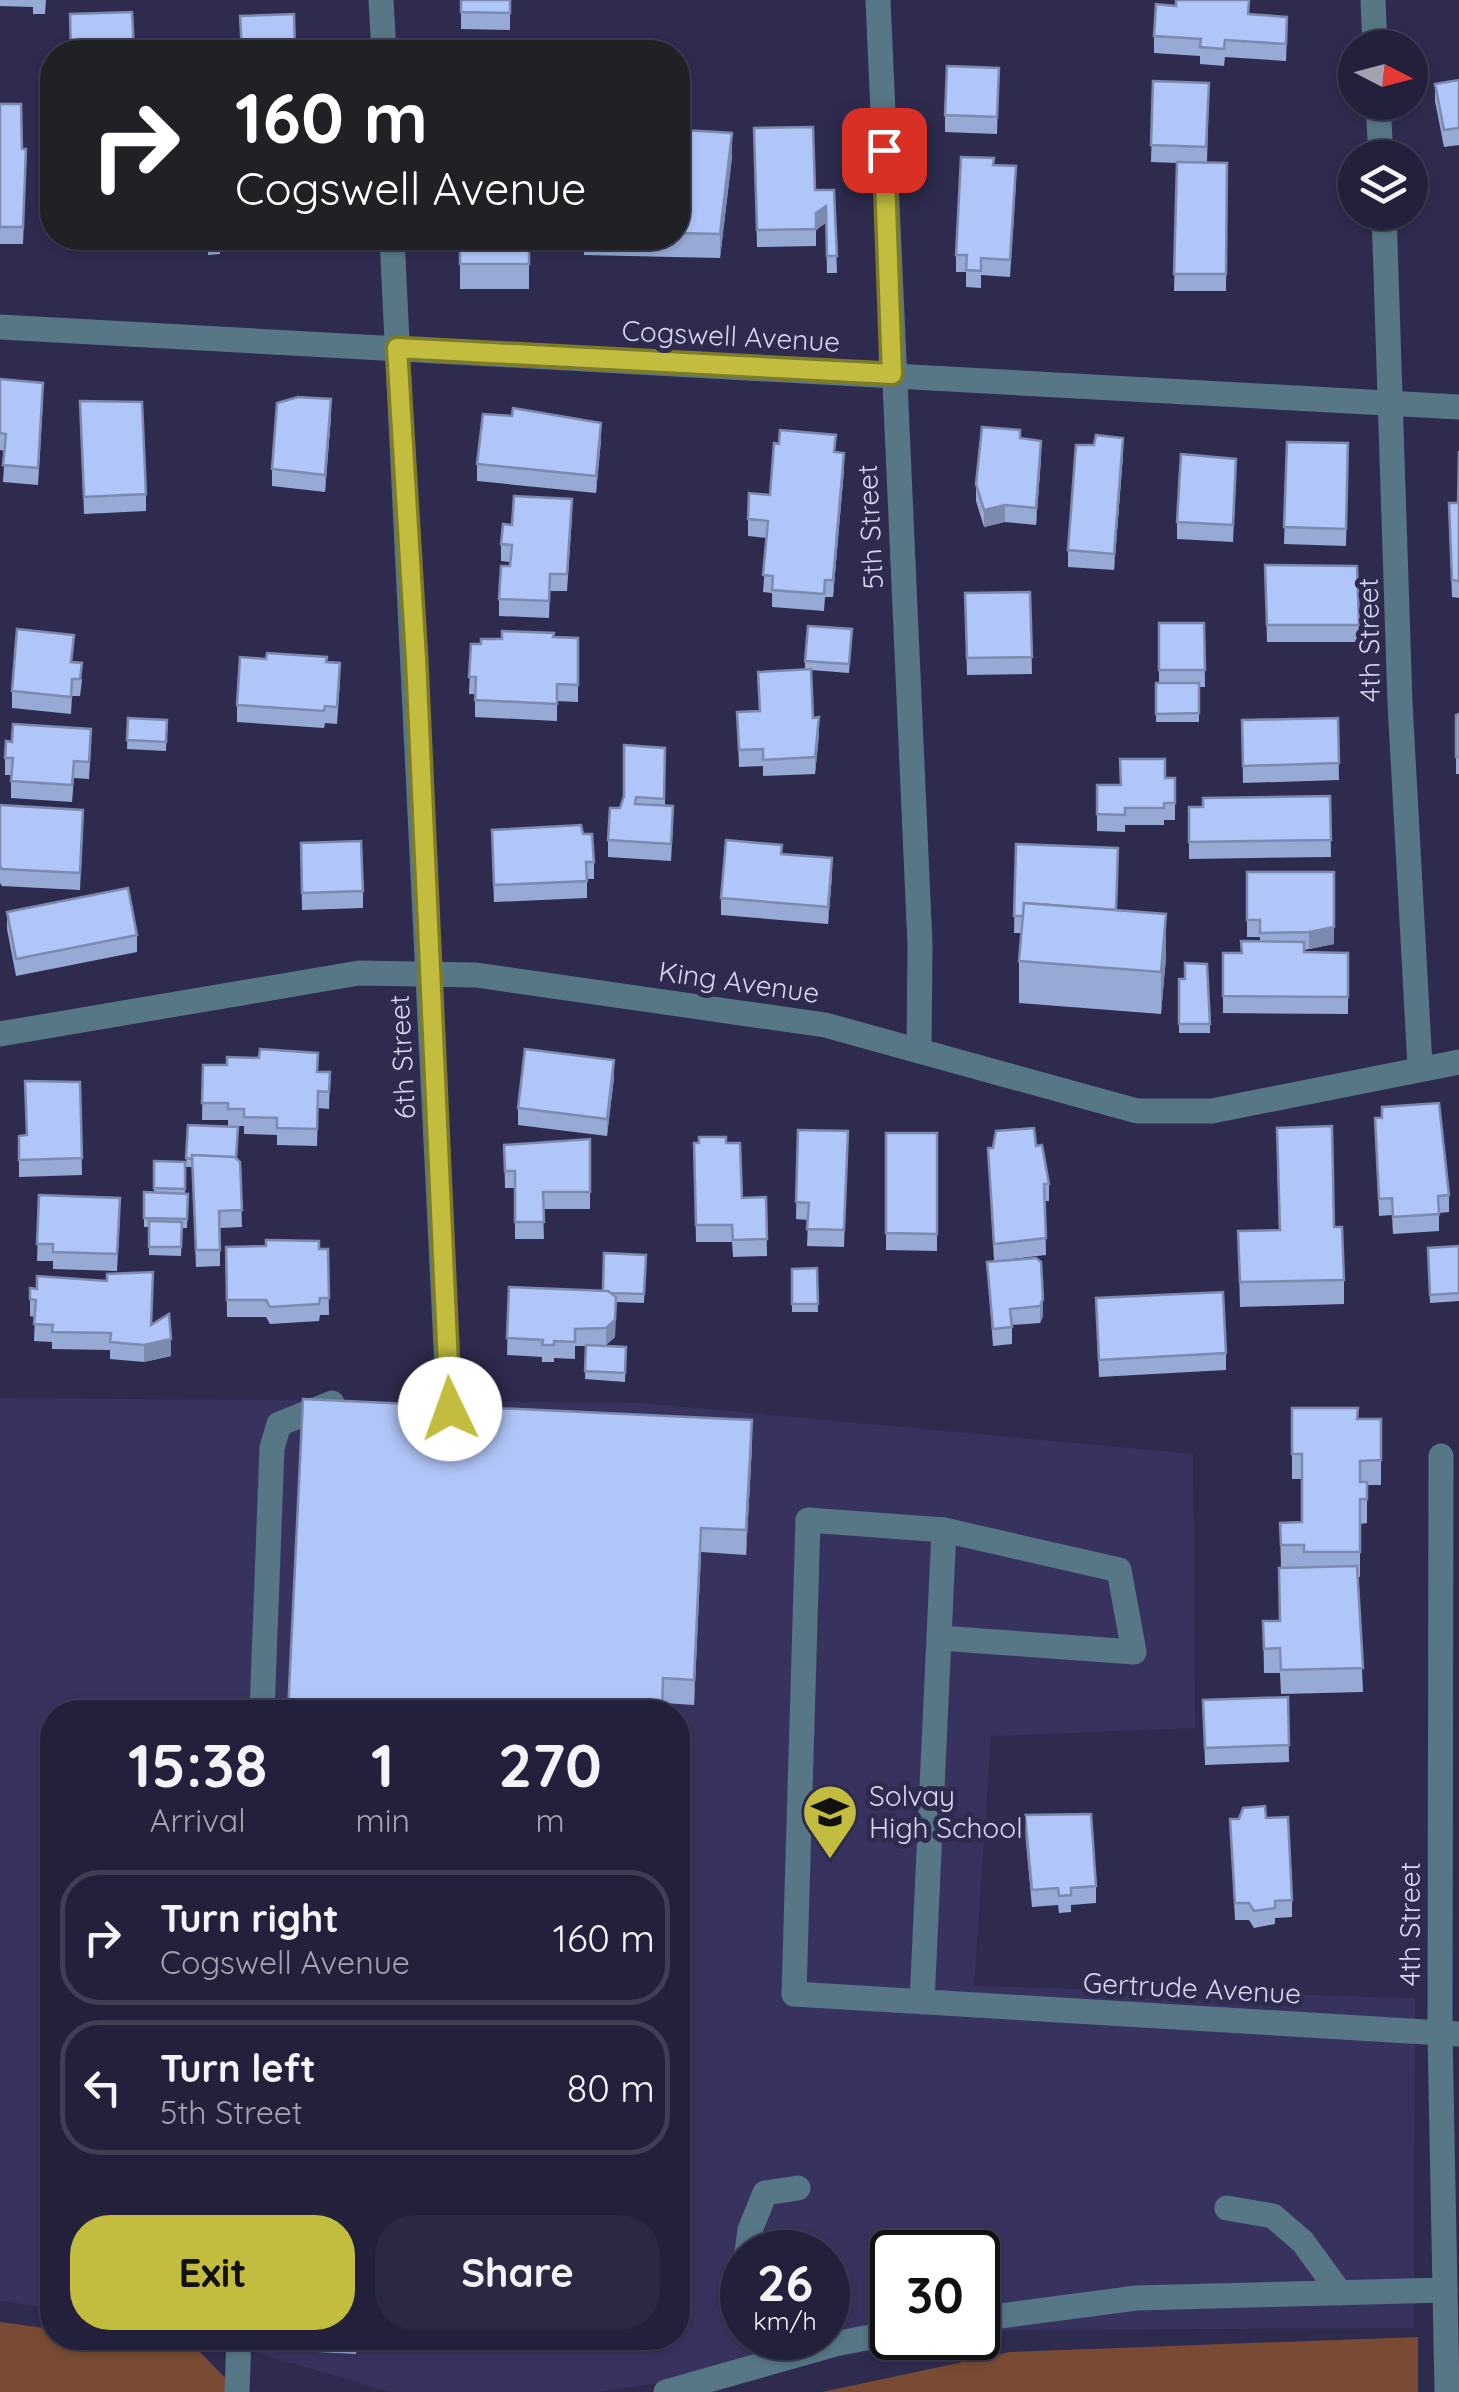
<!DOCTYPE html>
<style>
:root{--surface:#23203b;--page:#2b2842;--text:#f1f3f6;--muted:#a3a3af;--line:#403e55;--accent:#c2bd3f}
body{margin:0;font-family:Quicksand,sans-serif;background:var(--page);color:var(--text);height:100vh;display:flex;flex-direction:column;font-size:38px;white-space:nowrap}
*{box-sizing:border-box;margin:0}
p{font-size:32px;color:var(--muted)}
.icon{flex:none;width:55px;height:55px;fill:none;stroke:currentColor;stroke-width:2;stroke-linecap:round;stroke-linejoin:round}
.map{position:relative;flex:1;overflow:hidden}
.drawer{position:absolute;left:40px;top:1700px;width:650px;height:650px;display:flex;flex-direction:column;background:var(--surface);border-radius:40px;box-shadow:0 2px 8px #0004,0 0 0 2px var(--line)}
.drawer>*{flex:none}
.top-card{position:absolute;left:40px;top:40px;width:650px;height:210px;border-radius:40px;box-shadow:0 2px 8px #0004,0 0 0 2px var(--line);background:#202124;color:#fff;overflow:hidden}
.needle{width:65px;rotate:96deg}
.fabs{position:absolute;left:1338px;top:30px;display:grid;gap:20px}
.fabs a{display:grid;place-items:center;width:90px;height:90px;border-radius:50%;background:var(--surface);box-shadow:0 2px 8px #0004,0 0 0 2px var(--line);font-size:50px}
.speed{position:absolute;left:720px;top:2230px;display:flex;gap:20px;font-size:50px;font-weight:700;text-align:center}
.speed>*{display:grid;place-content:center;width:130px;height:130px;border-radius:50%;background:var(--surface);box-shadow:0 2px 8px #0004,0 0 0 2px var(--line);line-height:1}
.speed small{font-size:25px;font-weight:400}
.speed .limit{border:5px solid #111;border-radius:15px;background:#fff;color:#111}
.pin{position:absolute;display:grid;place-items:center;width:85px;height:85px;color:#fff;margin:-42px;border-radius:20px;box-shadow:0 5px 15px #0006}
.me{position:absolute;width:110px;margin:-55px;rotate:357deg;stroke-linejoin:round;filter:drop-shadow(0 0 8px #0008)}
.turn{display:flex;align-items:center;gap:35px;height:210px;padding:0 30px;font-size:45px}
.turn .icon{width:130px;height:130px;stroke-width:2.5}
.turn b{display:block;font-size:70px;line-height:85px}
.eta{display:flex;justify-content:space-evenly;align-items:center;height:170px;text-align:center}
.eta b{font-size:60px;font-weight:700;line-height:70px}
.action{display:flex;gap:20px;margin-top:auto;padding:20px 30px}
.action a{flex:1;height:115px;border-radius:40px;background:var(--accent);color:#111;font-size:40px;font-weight:700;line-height:115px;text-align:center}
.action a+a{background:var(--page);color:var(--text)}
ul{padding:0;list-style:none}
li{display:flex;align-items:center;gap:30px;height:135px;margin:0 20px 15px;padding:0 10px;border:5px solid var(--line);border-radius:40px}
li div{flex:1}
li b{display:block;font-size:38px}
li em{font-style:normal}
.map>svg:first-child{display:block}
.built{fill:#38335e;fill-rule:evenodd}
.green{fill:#794b34}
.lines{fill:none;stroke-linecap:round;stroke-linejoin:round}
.minor{stroke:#577786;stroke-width:25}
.wall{fill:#97a9d5}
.shaded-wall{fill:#7b8aae}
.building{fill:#b0c5f8;stroke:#7b8aae;stroke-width:2.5}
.route-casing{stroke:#7e7b29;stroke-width:25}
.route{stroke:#c2bd3f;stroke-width:18}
.labels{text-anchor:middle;stroke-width:10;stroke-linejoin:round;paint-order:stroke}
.street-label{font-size:28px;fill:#d5d5ec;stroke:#2f2b4f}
.poi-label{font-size:28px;fill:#d5d5ec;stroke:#2f2b4f;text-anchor:start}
</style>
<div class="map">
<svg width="1459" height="2392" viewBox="0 0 1459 2392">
<rect width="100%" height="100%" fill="#2f2b4f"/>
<path class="built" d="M0,1398L641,1403L1193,1454L1195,1728L991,1736L974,1986L1415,1998L1414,2328L1012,2330L978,2336V2252H892V2338H965L596,2392H390L207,2338H678V1712H52V2308L0,2301ZM742,2252H828V2338H742Z"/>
<g class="green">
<path d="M0,2322L52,2329V2338H119L195,2347L239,2392H0Z"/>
<path d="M1418,2337V2392H822L1010,2352Z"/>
</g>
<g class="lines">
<g class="minor">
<path d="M381,0L384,52"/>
<path d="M878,0L920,945L919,1051"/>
<path d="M1373,0L1375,48"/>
<path d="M1378,102L1381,158"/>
<path d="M1384,212L1400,703L1420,1066"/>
<path d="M392,238L449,1409L422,1408"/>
<path d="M0,327L1459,407"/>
<path d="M0,1034L359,973L476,975L825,1025L1137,1111H1212L1459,1062"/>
<path d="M1441,1456L1440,2033L1447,2392"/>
<path d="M940,1638L1134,1652L1119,1570L944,1530"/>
<path d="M262,1712L272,1448L279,1424L332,1403"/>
<path d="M922,2002L944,1530L808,1520L794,1994L1459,2034"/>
<path d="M1227,2208L1273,2216L1303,2242L1340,2293"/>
<path d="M747,2252L750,2230L765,2193L798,2188"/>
<path d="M978,2319L1136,2298L1445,2290"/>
<path d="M237,2392L239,2338"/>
<path d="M666,2392L839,2343L892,2333"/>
</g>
</g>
<g class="wall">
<path d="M0,0H46L45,14H33V7L0,6Z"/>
<path d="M461,0H510V30L461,29Z"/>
<path d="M1249,14L1287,34L1286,61L1225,57L1224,66L1200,64V56L1154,53V36Z"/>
<path d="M999,68L997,134L945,132V115Z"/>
<path d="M1459,80V145L1444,147L1435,101V84Z"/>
<path d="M1153,81L1209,83L1207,163H1227L1226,291H1174L1177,163L1151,162Z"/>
<path d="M0,104L22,149L26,166L23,244H0Z"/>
<path d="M754,128L815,190H834L837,273H827L826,223L816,229V246L757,247Z"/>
<path d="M678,135L732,157L720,258L584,255V238H678Z"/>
<path d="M994,165L1016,183L1010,277L981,275V288L966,287V272H956V255Z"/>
<path d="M64,238H108L107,243L64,242Z"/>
<path d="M175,238H230V246H220V254L208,255V246L176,247Z"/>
<path d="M282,238H341V252H315V242H282Z"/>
<rect x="460" y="238" width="69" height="51"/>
<path d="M0,379L43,400L38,485L3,482L5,451L0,450Z"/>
<path d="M80,401L146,494V511L84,514Z"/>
<path d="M331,416L325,492L272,486V469Z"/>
<path d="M601,440L596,493L477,481V464Z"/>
<path d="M1287,442L1348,443L1346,546L1284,544Z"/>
<path d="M1459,451V598L1452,597L1449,520L1458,503Z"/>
<path d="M836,452L844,470L833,597H825L824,611L772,607V593L763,592L767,538L748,536V519L770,495Z"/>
<path d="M1123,455L1114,570L1068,567V550Z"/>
<path d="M1041,458L1036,525L1005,522L984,527L976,501V484Z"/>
<path d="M1236,476L1233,542L1177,539V522Z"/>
<path d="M572,516L567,591H550L549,618L499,616V599L510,562L501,561V544L512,525Z"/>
<path d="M1265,565L1357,566L1359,642H1267Z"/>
<path d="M1030,592L1032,674L967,675L965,593Z"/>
<path d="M1159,623H1204L1205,687H1199V722H1156V683H1159Z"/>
<path d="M852,629L849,673L811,670L813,718L819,734L815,774L763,776V766L739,767L737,712L759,711L805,670V661Z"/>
<path d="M554,637L578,638V702L557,701V721L475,717V694H469L471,644H481L502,639Z"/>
<path d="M73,662L82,680L80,696H72L71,714L12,708V691Z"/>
<path d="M327,662L340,680L337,724L325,723L324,728L237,722V705Z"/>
<path d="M1459,714V774H1456V715Z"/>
<path d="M128,718L167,720L166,751L127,749Z"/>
<path d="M1338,718L1339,780L1243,783L1242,720Z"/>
<path d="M91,746L89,779L74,778L72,802L11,798V775H5V758Z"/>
<path d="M665,748V806L673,823L671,861L608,857V840L620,808Z"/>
<path d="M1165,778H1175V820H1164V825H1125V832L1097,831V785H1120Z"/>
<path d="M1330,796L1331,857L1189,859V807Z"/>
<path d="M0,805L83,827L80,890L2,886L0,883Z"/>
<path d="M583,834L594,862V879H587V898L494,902L492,847Z"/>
<path d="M301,843L363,891V908L302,910Z"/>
<path d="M1016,844L1117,910L1166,957L1161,1014L1019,1003V961L1022,933H1014Z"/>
<path d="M1247,872L1334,944L1304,950V952L1348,953V1014L1223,1013V953H1242L1260,941V937H1247Z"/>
<path d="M832,875L828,924L721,915V898Z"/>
<path d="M7,912L137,935V952L16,976L7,929Z"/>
<path d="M1179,979L1210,1024V1033H1179Z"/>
<path d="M203,1065L330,1072L329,1109L318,1108L317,1146L277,1145V1135L244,1134V1126H228V1120H202Z"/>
<path d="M614,1077L607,1136L518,1125V1108Z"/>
<path d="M80,1082L82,1175L19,1177V1136L26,1135Z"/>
<path d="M1375,1118L1449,1195V1212L1439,1213V1231L1393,1234L1392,1215L1379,1216Z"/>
<path d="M188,1125L240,1162L242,1227L220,1228V1266L196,1267L192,1167H186Z"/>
<path d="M798,1130L848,1131L844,1247L807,1246L808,1220L796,1219Z"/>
<path d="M886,1133H937V1251L886,1250Z"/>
<path d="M590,1139V1209H543L544,1239H515V1188H505L504,1145Z"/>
<path d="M694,1143H726L742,1198L766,1197L767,1256L733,1257L732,1242H696Z"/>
<path d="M1036,1146L1049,1184V1201H1045L1046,1255L994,1261L988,1148Z"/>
<path d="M1277,1152L1334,1227L1344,1280V1304L1240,1307L1238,1231L1279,1230Z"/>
<path d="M154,1161L185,1162V1194L188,1203L187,1228H182L181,1256L149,1255V1227H144V1192L154,1193Z"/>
<path d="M39,1195L120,1215L117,1271L53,1269V1261H37Z"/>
<path d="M1459,1246V1301L1430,1303L1428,1248Z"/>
<path d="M226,1247L328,1249L329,1315H320L319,1321L270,1324L266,1317H227Z"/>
<path d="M646,1255L644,1303L616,1302L615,1337L606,1345H589L626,1347L625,1382L585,1379L586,1346H575V1359L554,1358V1362H542V1357L507,1355L509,1287L603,1291Z"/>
<path d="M1036,1258L1043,1316L1040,1323L1012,1325V1344L993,1346L987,1262Z"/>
<path d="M817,1268L818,1312H792V1269Z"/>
<path d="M30,1288L152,1325L171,1356L144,1362L110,1359V1350L52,1349V1342L34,1341L35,1317L30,1316Z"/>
<path d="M1096,1298L1226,1353V1370L1099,1377Z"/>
<path d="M1292,1408L1358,1419H1381V1485H1367V1523L1360,1524V1577H1358L1363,1692L1281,1694L1280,1673H1264L1263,1621H1280L1279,1568H1281L1280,1523L1302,1522V1479H1292Z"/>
<path d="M752,1445L746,1555L701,1552L694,1705L663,1703L288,1712Z"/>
<path d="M1288,1697L1289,1762L1205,1765L1203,1700Z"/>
<path d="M1025,1815L1096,1886V1903L1071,1905V1912L1059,1913L1058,1905L1032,1907L1025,1832Z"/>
<path d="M1266,1818L1292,1900V1917L1275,1918V1924L1254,1928L1249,1920H1235L1230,1819Z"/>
<path d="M259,2338H357L356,2354L259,2349Z"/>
<path d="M544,2338H633V2342Z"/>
</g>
<g class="shaded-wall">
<path d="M732,133V157L720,258V234Z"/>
<path d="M826,206V223L816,230V213Z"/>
<path d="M331,399V416L325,492V475Z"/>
<path d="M601,423V440L596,493V476Z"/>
<path d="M1123,438V455L1114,570V554Z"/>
<path d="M1041,441V458L1036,525V508Z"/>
<path d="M844,453V470L833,597V580Z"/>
<path d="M1005,505V522L984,527V510Z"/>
<path d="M819,717V734L815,774V757Z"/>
<path d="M832,858V875L828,924V907Z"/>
<path d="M1334,872V944L1309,949V932Z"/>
<path d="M1166,914V957L1161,1014V972Z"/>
<path d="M614,1060V1077L607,1136V1119Z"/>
<path d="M616,1297L615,1337L606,1345V1328Z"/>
<path d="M1043,1299V1316L1040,1323V1306Z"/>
<path d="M171,1339V1356L144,1362V1345Z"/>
<path d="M752,1420V1445L746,1555V1530Z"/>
<path d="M701,1528V1552L694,1705V1680Z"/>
</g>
<g class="building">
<path d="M461,0H510V13L461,12Z"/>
<path d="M1176,0H1249L1248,14L1287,17L1286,44L1225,40L1224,49L1200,47L1201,39L1154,36L1156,4L1176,6Z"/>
<path d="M132,12L134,52H71L70,14Z"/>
<path d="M294,14L295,52H242L240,16Z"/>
<rect x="462" y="48" width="48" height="4"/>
<path d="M947,66L999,68L997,117L945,115Z"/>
<path d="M1459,80V128L1444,130L1435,84Z"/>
<path d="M1153,81L1209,83L1206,147L1151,145Z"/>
<path d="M0,104H21L22,149H26L23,227H0Z"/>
<path d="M813,127L815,190H834L837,256H827L826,206L816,213V229L757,230L754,128Z"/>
<path d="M684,130L732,133L720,234L678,233V135H684Z"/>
<path d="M961,157L994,158L993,165L1016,166L1010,260L981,258V271L966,270L967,255H956Z"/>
<path d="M1177,162L1227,163L1226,274H1174Z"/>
<rect x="460" y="238" width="69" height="26"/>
<path d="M0,379L43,383L38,468L3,465L6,434L0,433Z"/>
<path d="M298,397L331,399L325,475L272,469L277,403Z"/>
<path d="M80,401L142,402L146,494L84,497Z"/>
<path d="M513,408L601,423L596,476L477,464L483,414L512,416Z"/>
<path d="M982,427L1020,430V438L1041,441L1036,508L1005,505L984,510L976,484Z"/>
<path d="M780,430L836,435L834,452L844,453L833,580H825L824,594L772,590L773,576L763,575L768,521L748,519L749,493L770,495L774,443L779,444Z"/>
<path d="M1096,435L1123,438L1114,554L1068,550L1076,445H1094Z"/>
<path d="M1287,442L1348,443L1346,529L1284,527Z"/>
<path d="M1459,451V581L1452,580L1449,503H1458Z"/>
<path d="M1181,454L1236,459L1233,525L1177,522Z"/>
<path d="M514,496L572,499L567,574H550L549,601L499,599L501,566H510L512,545L501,544L503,524L512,525Z"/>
<path d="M1265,565L1357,566L1359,625H1267Z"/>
<path d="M1030,592L1032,657L967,658L965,593Z"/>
<path d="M1159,623H1204L1205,670H1159Z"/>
<path d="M808,626L852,629L849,664L805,661Z"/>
<path d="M17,629L74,635L71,662L82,663L80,679H72L71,697L12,691Z"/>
<path d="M502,631L554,633L553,637L578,638V685L557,684V704L475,700L476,677H469L471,644H481V639H502Z"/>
<path d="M267,653L327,657L326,662L340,663L337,707L325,706L324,711L237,705L240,657L266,659Z"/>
<path d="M811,669L813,718L819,717L815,757L763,760V749L739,750L737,712L760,711L758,672Z"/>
<path d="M1156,683H1199V713L1156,714Z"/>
<path d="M1459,714V757H1456V715Z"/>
<path d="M128,718L167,720L166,742L127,740Z"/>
<path d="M1338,718L1339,763L1243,766L1242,720Z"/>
<path d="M13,724L91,729L89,762L74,761L72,785L11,781L13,758H5L6,741L12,742Z"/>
<path d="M624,745L665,748L664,799L636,797L635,804L673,806L671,844L608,840L610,808H620L624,796Z"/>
<path d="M1120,759H1165V778H1175V803H1164V808H1125V815L1097,814V785H1121Z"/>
<path d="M1330,796L1331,840L1189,842V807H1203V798Z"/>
<path d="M0,805L83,810L80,873L2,869L0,866Z"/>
<path d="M581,825L583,834H592L594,862H586L587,881L494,885L492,830Z"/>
<path d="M726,840L782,845L781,854L832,858L828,907L721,898Z"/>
<path d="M361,841L363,891L302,893L301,843Z"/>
<path d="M1016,844L1118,848L1116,910L1024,903L1023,916H1014Z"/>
<path d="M1247,872H1334V927L1309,932L1260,933V920H1247Z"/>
<path d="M128,888L137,935L16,959L7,912Z"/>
<path d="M1024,903L1166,914L1161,972L1019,961Z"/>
<path d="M1241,941L1304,942V952L1348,953V997L1223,996V953H1242Z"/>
<path d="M1185,963L1207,964L1210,1024H1179V979H1185Z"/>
<path d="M260,1049L318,1053L317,1072H330L329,1092L318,1091L317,1129L277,1128V1118L244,1117V1109H228V1103H202L203,1065H227V1057L259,1058Z"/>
<path d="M525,1049L614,1060L607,1119L518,1108Z"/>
<path d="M25,1081L80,1082L82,1158L19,1160V1136L27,1135Z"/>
<path d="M1439,1103L1449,1195L1438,1196L1439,1214L1393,1217L1392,1198L1379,1199L1375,1118H1382V1107Z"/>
<path d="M188,1125L238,1127L236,1158L192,1155V1159L186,1158Z"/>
<path d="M1332,1126L1334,1227H1342L1344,1280L1240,1282L1238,1231L1280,1230L1277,1128Z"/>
<path d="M1034,1128L1036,1146L1042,1145L1049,1184H1044L1046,1238L994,1244L988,1148H993L996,1131Z"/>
<path d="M798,1130L848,1131L844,1230L807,1229L809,1203L796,1202Z"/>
<path d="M886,1133H937V1234L886,1233Z"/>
<path d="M699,1137H726V1143H740L742,1198L766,1197L767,1239L733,1240L732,1225H696L694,1143H699Z"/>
<path d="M590,1139V1192H543L544,1222H515V1171H505L504,1145Z"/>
<path d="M192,1155L235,1157L240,1162L242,1210L219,1211L220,1250H196Z"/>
<path d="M154,1161L185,1162V1189L154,1188Z"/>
<path d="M144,1192L188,1194L187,1219L144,1218Z"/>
<path d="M39,1195L120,1198L117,1254L53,1252V1244H37Z"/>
<path d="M149,1221L182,1222L181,1247H149Z"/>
<path d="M266,1240L319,1241V1249H328L329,1298H320L319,1304L270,1307L266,1300H227L226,1247L266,1246Z"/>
<path d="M1459,1246V1293L1430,1295L1428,1248Z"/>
<path d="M604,1253L646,1255L644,1294L611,1293L603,1291Z"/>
<path d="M1036,1258L1041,1262L1043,1299L1040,1306L1010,1309L1012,1327L993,1329L987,1262Z"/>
<path d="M817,1268L818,1304H792V1269Z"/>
<path d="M153,1272L151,1325L169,1314L171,1339L144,1345L110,1342L111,1333L52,1332L53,1325L34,1324L36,1300L30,1299V1288L37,1289V1276L107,1281V1274Z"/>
<path d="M509,1287L608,1291L616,1297L615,1320L606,1328L575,1329V1342L554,1341V1345H542L543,1340L507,1338Z"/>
<path d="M1223,1292L1226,1353L1099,1360L1096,1298Z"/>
<path d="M586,1345L626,1347L625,1373L585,1371Z"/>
<path d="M303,1399L752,1420L746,1530L701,1528L694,1680L663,1678L662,1712H288Z"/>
<path d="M1292,1408H1358L1357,1419H1381V1460L1360,1461V1482H1367V1499H1360V1552H1304V1545H1281L1280,1523L1302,1522V1454H1292Z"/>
<path d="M1357,1566L1363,1668L1281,1670L1280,1648L1264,1649L1263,1621H1280L1279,1568Z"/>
<path d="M1288,1697L1289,1745L1205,1748L1203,1700Z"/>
<path d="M1265,1806L1266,1818L1288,1817L1292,1900L1275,1901V1908L1254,1911L1249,1903H1235L1230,1819H1239L1243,1808Z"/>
<path d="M1091,1814L1096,1886L1071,1888V1895L1059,1896L1058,1888L1032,1890L1025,1815Z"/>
</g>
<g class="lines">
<g class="route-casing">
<path id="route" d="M450,1409L416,659L397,348L892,374L884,150"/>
</g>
<use href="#route" class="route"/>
</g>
<defs>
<g id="school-pin" transform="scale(2.875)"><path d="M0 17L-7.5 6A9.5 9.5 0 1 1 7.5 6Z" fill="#c2bd3f" stroke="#2f2b4f"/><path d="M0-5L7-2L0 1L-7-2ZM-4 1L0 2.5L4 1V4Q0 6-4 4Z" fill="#111"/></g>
</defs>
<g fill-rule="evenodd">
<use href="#school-pin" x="830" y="1812"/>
</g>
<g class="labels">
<g class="street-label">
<text transform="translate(731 336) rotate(3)" y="10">Cogswell Avenue</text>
<text transform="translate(870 527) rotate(-93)" y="10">5th Street</text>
<text transform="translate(1369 640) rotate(-91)" y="10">4th Street</text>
<text transform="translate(739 982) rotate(8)" y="10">King Avenue</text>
<text transform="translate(402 1057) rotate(-93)" y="10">6th Street</text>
<text transform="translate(1410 1924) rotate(-90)" y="10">4th Street</text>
<text transform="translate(1192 1988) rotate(3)" y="10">Gertrude Avenue</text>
</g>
<g class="poi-label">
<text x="869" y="1806">Solvay<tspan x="869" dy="32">High School</tspan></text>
</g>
</g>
</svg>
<div class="fabs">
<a><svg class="needle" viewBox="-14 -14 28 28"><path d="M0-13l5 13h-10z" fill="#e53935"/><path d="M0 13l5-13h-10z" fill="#a3a3af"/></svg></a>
<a><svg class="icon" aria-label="layers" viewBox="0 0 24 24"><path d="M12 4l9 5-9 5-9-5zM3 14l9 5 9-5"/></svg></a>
</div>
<div class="speed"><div>26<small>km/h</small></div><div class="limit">30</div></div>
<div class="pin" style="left:884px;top:150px;background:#d93025"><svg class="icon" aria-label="arrive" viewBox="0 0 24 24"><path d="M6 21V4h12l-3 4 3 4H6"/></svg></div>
<svg class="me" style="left:450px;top:1409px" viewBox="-20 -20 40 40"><circle r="19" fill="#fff"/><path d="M0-13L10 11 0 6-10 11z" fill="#c2bd3f"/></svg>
<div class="top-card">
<div class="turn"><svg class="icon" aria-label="right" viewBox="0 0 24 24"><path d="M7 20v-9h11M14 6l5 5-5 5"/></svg><div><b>160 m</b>Cogswell Avenue</div></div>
</div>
<section class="drawer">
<div class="eta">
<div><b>15:38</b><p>Arrival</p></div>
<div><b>1</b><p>min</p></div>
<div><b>270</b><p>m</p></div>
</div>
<ul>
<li><svg class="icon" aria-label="right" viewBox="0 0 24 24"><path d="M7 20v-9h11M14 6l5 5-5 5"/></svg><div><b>Turn right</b><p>Cogswell Avenue</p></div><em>160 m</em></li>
<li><svg class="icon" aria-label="left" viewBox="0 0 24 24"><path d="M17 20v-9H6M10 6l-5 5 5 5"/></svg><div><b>Turn left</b><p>5th Street</p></div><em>80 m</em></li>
</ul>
<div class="action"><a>Exit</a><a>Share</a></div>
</section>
</div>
